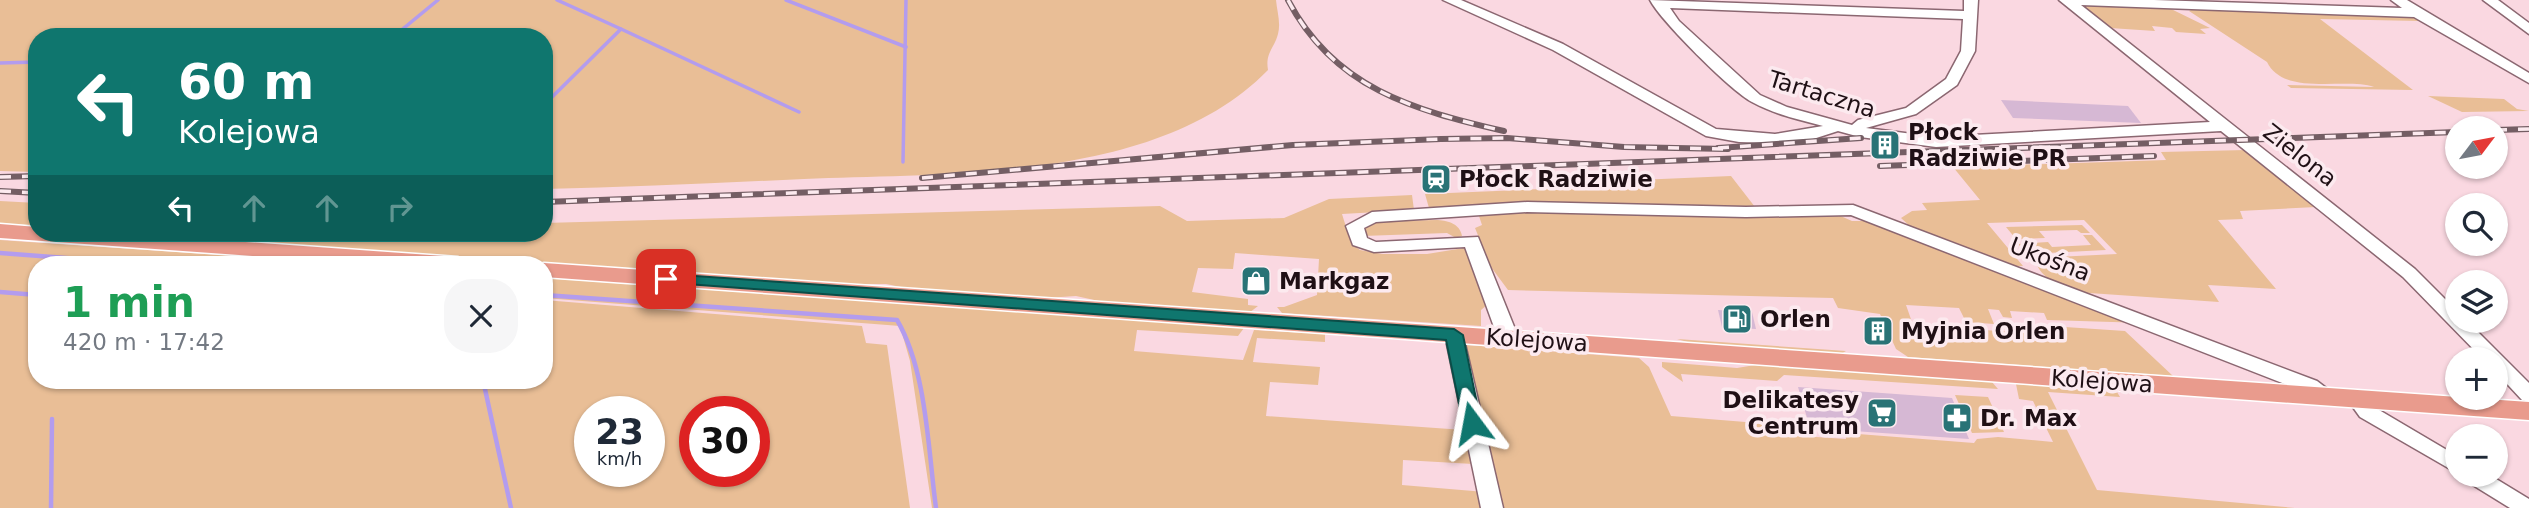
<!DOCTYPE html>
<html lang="pl">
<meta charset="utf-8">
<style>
:root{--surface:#fff;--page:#f6f6f7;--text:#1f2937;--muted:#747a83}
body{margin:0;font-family:"DejaVu Sans",sans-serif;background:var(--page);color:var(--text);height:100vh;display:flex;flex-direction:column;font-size:26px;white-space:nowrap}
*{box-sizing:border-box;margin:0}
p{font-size:23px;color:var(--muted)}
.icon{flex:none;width:38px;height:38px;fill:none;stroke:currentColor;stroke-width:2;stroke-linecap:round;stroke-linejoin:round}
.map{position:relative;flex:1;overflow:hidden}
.panel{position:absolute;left:28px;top:256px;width:525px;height:133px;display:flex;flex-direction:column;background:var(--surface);border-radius:28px;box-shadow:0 2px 5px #0004}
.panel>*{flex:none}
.hud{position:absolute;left:28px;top:28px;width:525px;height:214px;border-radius:28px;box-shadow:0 2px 5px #0004;background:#0f766e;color:#fff;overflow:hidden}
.needle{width:46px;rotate:58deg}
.controls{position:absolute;left:2445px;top:116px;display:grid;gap:14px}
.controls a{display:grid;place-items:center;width:63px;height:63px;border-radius:50%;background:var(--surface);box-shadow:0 2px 5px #0004;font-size:35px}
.speed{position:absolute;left:574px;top:396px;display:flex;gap:14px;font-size:35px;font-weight:700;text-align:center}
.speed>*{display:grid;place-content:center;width:91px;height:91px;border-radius:50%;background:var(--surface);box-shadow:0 2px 5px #0004;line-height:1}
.speed small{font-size:18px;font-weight:400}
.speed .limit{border:10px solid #d22;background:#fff;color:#111}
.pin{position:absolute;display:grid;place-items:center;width:60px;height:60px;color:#fff;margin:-30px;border-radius:14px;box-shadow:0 4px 10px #0006}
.me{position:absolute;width:77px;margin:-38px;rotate:347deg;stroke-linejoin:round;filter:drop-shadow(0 0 5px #0008)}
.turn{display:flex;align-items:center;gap:24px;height:147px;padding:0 35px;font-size:32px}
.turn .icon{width:91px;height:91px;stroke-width:2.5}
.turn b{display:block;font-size:49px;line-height:60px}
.lanes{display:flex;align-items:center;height:66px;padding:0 35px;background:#0003;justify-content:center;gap:35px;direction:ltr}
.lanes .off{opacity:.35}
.round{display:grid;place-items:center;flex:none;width:74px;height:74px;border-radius:28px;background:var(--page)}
.headline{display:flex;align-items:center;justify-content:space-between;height:119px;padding:0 35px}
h1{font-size:42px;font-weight:700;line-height:52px;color:#1e9e55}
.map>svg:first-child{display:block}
.green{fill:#e9be96;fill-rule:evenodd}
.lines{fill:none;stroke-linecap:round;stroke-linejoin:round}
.stream-far1{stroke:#b39cee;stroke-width:3.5}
.stream{stroke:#b39cee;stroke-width:4.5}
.building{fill:#d6b8d4}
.minor-casing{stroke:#8b6771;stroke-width:3}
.major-casing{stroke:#fff;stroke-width:3}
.minor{fill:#fff;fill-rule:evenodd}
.major{fill:#e99b8d;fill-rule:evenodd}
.rail-casing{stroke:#745e64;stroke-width:6}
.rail{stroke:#fceaef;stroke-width:3.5;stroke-dasharray:11;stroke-linecap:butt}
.route{fill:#0f766e;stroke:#0a4d48;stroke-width:2}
.labels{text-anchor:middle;stroke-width:7;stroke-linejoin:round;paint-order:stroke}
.street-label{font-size:23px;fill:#1f1015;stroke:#fceaef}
.poi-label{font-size:23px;font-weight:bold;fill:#1f1015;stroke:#fceaef;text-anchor:start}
</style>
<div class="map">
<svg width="2529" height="508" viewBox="0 0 2529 508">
<rect width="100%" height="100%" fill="#fad8e1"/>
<g class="green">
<path d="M0,0H1276C1277,11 1281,23 1278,34C1274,49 1265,53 1268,70C1159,182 949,173 804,179C718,183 631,187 544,189V37H37V172L0,171Z"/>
<path d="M2080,5L2167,7L2210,28L2200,29L2206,34L2176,32L2172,28L2152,26L2155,31L2110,28Z"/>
<path d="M2195,8L2415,17L2420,21L2320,19L2413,90L2291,88L2287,85L2374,87C2345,77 2284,97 2267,62L2189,11Z"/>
<path d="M2428,96L2504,99L2517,109L2529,111L2462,112Z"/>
<path d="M2246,150L2316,207L2240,211L2243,219L2218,220L2276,289L2208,285L2219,302L2075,292C2057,284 2038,277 2035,258L2117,254L2084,220L1987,223L2023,266H2007L1913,229L1901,218L1912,211L1927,210L1922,203L1980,200L1953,167L2166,160L2161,152Z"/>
<path d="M1731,176L1755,207L1429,208L1425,194L1640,185L1638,180Z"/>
<path d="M1412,195L1414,210L1342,214L1351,243L1360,250L1382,254H1427L1464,248L1469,251L1487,305L1481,310V326L1282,313L1277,307H1284L1317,295L1319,259L1235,253L1233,269L1198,268L1192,292L1248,299V305L1258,306L1249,313L1108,303L1076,296L1046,298L906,288L886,284H839L132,233H544V223L1160,206L1187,221L1284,218L1329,199Z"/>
<path d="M0,201L37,203V226L0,223Z"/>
<path d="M1522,210L1836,214L1852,221H1869L2145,323L2047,320L2044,313L2010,311L2012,318L2003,317L1999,310L1988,309L1994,324L1966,322L1959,308L1906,305L1913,325L2054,335L2050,326L2125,331L2173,376L1908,357L1896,349L1880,314L1838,308L1833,298L1508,290L1491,267L1475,228L1482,225L1478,213Z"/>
<path d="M1438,220C1449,221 1460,224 1462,236L1456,238L1447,233L1363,236L1362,229L1380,221Z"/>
<path d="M2082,225L2090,233H2081L2077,230L2039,231L2045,238L2016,239L2006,227Z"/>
<path d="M2083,235H2092L2106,250L2028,254L2018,244L2048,242L2052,247L2091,245Z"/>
<path d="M0,240L354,264H37V380H544V300L862,326L866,343L887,345L910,508H0ZM590,411H649V471H590ZM695,411H754V471H695Z"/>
<path d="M544,278L1244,328L1238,336L1137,330L1134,351L1243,360L1254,330L1325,334V342L1257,338L1253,362L1320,367L1318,385L1270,382L1266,416L1464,430L1473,464L1403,460L1402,485L1485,492L1488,508H932L910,361L900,326L544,298Z"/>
<path d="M1677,339L1846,351L1841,354L1691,343Z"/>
<path d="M1466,345L1639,358L1649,367L1671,416L1758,423L1787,435L1846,439L1845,433L1974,443L1977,439L1998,437L2053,442L2033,401L2019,399L2016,384L2117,392L2120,397L2048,392L2097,490L2295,508H1499L1463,346Z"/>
<path d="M1662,362L1737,368L1755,365L1992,382L1998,389L1784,375L1777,381L1681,374L1683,382L1662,367Z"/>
<path d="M1955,395L1988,397L2004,432L1972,433Z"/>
</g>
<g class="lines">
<g class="stream-far1">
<path d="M786,0L906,47"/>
<path d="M621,29L799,112"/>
<path d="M393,37L438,0"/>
<path d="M0,63L37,62"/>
<path d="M544,105L621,29L557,0"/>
<path d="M903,162L906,0"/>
</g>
<g class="stream">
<path d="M0,253L145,264"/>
<path d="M0,292L37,295"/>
<path d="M544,295L897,320C927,371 928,450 936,508"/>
<path d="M483,380L511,508"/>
<path d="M51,508L52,419"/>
</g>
</g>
<g class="building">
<path d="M2001,100L2128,106L2141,123L2013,118Z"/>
<path d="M1718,310L1752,312L1756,329L1722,327Z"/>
<path d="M1864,322L1886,323L1892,339L1870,338Z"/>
<path d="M1798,387L1952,398L1969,439L1810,428Z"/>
</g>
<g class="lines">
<g class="minor-casing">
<g id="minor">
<path d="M1443,0H1461L1563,44L1716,129L1775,134L1823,126C1799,120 1774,114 1752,102C1730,90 1661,21 1650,0L1964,11V0H1978L1975,51L1957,85L1916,114L1866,128L1936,137L2210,122L2059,0H2154L2402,8L2391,0H2407L2529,73V83L2414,17L2081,5L2415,269L2457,311V320H2466L2529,383V402L2522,400L2496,372V359H2483L2403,277L2221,131L1936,147L1860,137L1838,131L1810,140L1775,143L1739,142L1706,136L1553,50ZM1670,8L1963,19L1961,51L1946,79L1906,108L1858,120L1852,125L1787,107L1760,95L1679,21Z"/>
<path d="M2483,0H2498L2529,23V34Z"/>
<path d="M1527,202L1746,207L1853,205L2317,381L2338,397L2335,402H2321L2303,391L1851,215L1746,217L1527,212L1376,222L1364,228L1367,238L1376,242L1478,237L1515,329L1516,338L1507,344L1498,338L1465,247L1374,252L1353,245L1346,226L1372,212Z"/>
<path d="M1454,329L1463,335L1503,508H1481L1445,335Z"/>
<path d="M2357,392L2364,394L2374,407L2457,456V473L2360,417L2347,399L2350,394Z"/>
<path d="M2461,474H2488L2529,499V508H2510L2463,479Z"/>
</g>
</g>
<g class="major-casing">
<g id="major">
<path d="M0,224L37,227V233H118L458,257L469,264H366L0,238Z"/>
<path d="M544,263L2529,402V420L544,277V264H539Z"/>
</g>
</g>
<use href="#minor" class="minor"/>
<use href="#major" class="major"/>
<g class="rail-casing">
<g id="rail">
<path d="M1288,0C1334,88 1413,110 1504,131"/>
<path d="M2496,130L2529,129"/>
<path d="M1718,148L1861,138"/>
<path d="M1880,166L2154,156"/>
<path d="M0,177L37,176"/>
<path d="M922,178L1293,145L1441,139L1507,138L1624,147L1728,149"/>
<path d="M0,191L37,193"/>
<path d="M544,202L2457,132"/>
</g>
</g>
<use href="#rail" class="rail"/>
</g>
<path class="route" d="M666,274L1454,329L1463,335L1481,423L1472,429L1463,423L1446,340L660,282L658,279Z"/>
<defs>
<g id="building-square" transform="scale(1.575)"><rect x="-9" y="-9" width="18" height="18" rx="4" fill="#297376" stroke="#fceaef"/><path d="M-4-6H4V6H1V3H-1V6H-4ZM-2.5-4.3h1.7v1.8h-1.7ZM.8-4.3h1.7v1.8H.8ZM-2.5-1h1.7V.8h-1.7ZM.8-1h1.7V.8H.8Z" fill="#fff"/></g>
<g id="station-square" transform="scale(1.575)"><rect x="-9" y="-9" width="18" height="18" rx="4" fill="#297376" stroke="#fceaef"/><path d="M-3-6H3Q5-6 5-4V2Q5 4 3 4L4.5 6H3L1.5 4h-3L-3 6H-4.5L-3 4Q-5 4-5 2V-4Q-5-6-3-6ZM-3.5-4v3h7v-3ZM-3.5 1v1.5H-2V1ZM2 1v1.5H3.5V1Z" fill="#fff"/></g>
<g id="shop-square" transform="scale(1.575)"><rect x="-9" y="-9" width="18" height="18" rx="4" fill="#297376" stroke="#fceaef"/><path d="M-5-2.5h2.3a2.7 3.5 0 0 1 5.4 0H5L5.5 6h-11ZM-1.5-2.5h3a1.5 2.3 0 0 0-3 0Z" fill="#fff"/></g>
<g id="fuel-square" transform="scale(1.575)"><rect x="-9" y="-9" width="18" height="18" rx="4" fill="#297376" stroke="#fceaef"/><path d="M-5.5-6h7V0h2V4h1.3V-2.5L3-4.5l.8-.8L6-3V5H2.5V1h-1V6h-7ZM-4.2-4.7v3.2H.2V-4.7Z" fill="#fff"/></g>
<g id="supermarket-square" transform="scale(1.575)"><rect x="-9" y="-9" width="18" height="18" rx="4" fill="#297376" stroke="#fceaef"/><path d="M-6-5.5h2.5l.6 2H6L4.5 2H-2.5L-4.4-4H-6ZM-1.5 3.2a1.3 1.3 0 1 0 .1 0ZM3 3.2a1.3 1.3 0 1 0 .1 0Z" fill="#fff"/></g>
<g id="pharmacy-square" transform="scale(1.575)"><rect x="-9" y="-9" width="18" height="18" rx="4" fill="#297376" stroke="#fceaef"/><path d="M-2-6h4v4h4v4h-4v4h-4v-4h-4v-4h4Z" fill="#fff"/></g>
</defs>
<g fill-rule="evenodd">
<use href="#building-square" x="1885" y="145"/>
<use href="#station-square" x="1436" y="179"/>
<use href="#shop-square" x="1256" y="281"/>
<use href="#fuel-square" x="1737" y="319"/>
<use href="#building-square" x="1878" y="331"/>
<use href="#supermarket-square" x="1882" y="413"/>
<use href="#pharmacy-square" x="1957" y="418"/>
</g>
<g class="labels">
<g class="street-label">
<text transform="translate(1822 94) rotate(17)" y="8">Tartaczna</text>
<text transform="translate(2300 155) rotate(38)" y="8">Zielona</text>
<text transform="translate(2050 259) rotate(21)" y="8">Ukośna</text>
<text transform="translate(1537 340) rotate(4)" y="8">Kolejowa</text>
<text transform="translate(2102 381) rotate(4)" y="8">Kolejowa</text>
</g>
<g class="poi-label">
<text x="1908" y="140">Płock<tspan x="1908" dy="26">Radziwie PR</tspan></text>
<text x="1459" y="187">Płock Radziwie</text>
<text x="1279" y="289">Markgaz</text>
<text x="1760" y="327">Orlen</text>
<text x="1901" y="339">Myjnia Orlen</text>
<text x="1859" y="408" text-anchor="end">Delikatesy<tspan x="1859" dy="26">Centrum</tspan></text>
<text x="1980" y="426">Dr. Max</text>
</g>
</g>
</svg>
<div class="controls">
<a><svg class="needle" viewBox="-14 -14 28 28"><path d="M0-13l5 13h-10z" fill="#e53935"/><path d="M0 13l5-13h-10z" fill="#747a83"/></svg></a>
<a><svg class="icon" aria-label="search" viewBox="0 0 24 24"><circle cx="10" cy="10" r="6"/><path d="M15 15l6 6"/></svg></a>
<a><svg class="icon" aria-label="layers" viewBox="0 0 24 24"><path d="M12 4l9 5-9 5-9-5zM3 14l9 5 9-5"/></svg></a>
<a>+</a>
<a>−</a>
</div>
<div class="speed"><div>23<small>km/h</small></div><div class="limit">30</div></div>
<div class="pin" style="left:666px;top:279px;background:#d93025"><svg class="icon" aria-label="arrive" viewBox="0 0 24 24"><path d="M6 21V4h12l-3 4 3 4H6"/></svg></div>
<svg class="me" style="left:1472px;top:423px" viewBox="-20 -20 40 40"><path d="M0-17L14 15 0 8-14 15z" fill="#0f766e" stroke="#fff" stroke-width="4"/></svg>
<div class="hud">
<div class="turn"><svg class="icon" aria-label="left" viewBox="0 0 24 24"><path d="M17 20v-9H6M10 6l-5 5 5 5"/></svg><div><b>60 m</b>Kolejowa</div></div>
<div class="lanes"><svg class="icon" aria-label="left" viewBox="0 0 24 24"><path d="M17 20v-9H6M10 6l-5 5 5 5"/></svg><svg class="icon off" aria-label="ahead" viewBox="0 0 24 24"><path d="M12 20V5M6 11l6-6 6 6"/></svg><svg class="icon off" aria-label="ahead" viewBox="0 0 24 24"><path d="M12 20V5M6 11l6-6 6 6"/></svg><svg class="icon off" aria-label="right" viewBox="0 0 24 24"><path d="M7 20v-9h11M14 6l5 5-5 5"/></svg></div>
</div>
<section class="panel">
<div class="headline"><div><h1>1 min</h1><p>420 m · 17:42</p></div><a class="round"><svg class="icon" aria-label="close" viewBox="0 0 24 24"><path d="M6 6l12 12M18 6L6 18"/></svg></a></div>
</section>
</div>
